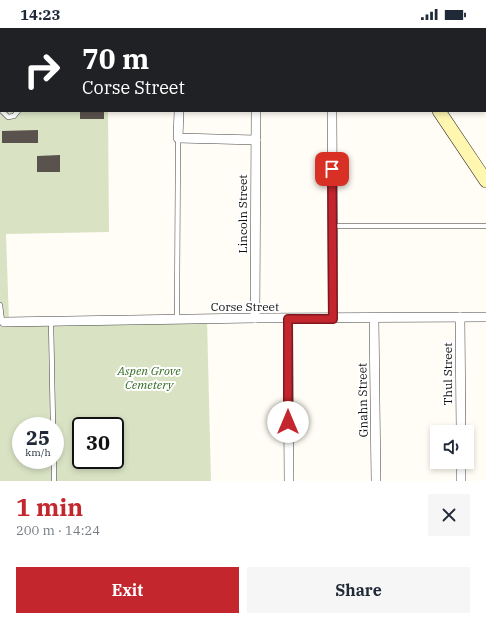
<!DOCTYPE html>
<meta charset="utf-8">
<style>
:root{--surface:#fff;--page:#f6f6f7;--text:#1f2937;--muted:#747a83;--accent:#c4262e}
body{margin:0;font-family:"IBM Plex Serif",serif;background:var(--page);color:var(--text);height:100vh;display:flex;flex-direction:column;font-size:15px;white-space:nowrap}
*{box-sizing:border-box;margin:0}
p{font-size:13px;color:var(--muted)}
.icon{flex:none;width:22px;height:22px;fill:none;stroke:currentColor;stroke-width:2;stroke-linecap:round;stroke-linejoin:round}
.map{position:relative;height:453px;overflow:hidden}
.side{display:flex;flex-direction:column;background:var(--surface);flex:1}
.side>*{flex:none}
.banner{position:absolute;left:0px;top:0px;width:486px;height:84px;box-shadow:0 2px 6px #0003;background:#202124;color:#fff;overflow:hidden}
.fabs{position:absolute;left:430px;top:397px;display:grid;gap:8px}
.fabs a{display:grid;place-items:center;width:44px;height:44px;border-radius:0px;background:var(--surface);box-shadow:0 2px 6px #0003;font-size:20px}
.speed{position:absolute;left:12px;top:389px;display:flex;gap:8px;font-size:20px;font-weight:700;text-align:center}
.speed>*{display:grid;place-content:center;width:52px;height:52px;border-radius:50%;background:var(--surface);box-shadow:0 2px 6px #0003;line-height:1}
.speed small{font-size:10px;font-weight:400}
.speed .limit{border:2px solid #111;border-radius:6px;background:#fff;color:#111}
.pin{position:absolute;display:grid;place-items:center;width:34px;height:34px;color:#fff;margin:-17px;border-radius:8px;box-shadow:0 2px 6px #0006}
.me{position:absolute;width:44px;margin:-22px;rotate:0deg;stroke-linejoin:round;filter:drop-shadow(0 0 3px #0008)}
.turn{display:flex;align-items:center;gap:14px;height:84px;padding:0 16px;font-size:18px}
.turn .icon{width:52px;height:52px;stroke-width:2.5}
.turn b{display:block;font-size:28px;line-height:34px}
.round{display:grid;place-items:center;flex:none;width:42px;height:42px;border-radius:0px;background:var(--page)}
.overview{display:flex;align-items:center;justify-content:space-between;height:68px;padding:0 16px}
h1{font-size:24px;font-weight:800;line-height:30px;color:var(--accent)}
.action{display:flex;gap:8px;margin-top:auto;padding:8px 16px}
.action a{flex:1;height:46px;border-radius:0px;background:var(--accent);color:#fff;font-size:16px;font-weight:800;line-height:46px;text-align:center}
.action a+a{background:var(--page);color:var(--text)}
.status{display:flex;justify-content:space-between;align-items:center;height:28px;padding:0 20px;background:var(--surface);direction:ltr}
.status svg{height:11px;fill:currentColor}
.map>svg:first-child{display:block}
.cemetery{fill:#d9e3c4;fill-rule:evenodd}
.building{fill:#5a524d}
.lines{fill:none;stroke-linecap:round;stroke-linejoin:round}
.lane-casing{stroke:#444;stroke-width:5.5}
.street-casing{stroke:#444;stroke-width:10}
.secondary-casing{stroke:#333;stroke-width:14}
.lane{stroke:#fff;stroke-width:4.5}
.street{stroke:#fff;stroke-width:9}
.secondary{stroke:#fff6b0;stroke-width:13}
.route-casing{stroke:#7f191e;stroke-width:10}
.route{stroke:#c4262e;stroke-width:7}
.labels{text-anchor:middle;stroke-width:4;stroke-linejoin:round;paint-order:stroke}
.street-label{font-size:12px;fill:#111;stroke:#fff}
.park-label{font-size:12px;font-style:italic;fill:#2f6b1f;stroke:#fff}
</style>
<div class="status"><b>14:23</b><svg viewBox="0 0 49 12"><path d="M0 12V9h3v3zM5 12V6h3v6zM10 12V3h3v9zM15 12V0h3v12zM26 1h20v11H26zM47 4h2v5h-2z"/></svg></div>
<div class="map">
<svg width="486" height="453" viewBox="0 0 486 453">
<rect width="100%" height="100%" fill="#fffdf5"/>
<path class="cemetery" d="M0,0H106L1,1V83H108L109,204L6,206L9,294L207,291L211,453H0ZM21,398H55V432H21ZM81,398H115V432H81Z"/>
<g class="building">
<rect x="80" y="83" width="24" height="8"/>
<path d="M38,102V115H2V103Z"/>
<path d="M60,127V144H37V128Z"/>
</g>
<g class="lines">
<g class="lane-casing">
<g id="lane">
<path d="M485,6H486"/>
<path d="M0,53H1"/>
<path d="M2,83L8,89L14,88L18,83"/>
<path d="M332,198H486"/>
<path d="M0,277L2,293"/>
<path d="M177,291L178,110"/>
<path d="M51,293L53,398"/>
<path d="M54,432V453"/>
</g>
</g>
<g class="street-casing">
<g id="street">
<path d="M331,0V1"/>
<path d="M182,1V0"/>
<path d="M257,1V0"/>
<path d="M179,83L178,110L256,112"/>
<path d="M332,83L333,291"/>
<path d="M460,289L461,404"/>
<path d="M255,290L256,83"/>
<path d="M374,290L376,453"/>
<path d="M288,291L289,453"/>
<path d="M4,294L255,290L486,289"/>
<path d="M461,434V453"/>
</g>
</g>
<g class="secondary-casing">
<g id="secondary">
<path d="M382,0L383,1"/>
<path d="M439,83L486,153"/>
</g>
</g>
<use href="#lane" class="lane"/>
<use href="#street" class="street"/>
<use href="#secondary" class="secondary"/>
</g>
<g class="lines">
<g class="route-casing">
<path id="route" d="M288,394V291H333L332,141"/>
</g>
<use href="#route" class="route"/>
</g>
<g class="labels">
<g class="street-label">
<text transform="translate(243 186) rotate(-90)" y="4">Lincoln Street</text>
<text x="245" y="283">Corse Street</text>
<text transform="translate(448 346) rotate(-90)" y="4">Thul Street</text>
<text transform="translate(363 372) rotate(-91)" y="4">Gnahn Street</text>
</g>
<g class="park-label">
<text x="149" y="347">Aspen Grove<tspan x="149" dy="14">Cemetery</tspan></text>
</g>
</g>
</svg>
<div class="fabs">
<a><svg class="icon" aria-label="sound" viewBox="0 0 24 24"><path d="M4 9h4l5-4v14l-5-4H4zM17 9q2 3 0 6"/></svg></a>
</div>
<div class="speed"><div>25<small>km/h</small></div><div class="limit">30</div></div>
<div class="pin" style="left:332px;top:141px;background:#d93025"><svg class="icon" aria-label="arrive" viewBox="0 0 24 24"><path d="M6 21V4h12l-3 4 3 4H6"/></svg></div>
<svg class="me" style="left:288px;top:394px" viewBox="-20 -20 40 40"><circle r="19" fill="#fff"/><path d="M0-13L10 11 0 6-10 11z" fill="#c4262e"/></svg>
<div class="banner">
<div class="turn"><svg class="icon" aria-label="right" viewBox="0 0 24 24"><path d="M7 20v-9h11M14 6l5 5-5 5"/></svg><div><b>70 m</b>Corse Street</div></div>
</div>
</div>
<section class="side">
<div class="overview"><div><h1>1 min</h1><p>200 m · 14:24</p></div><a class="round"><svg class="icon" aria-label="close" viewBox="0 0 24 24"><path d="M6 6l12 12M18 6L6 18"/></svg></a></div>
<div class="action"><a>Exit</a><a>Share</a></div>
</section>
